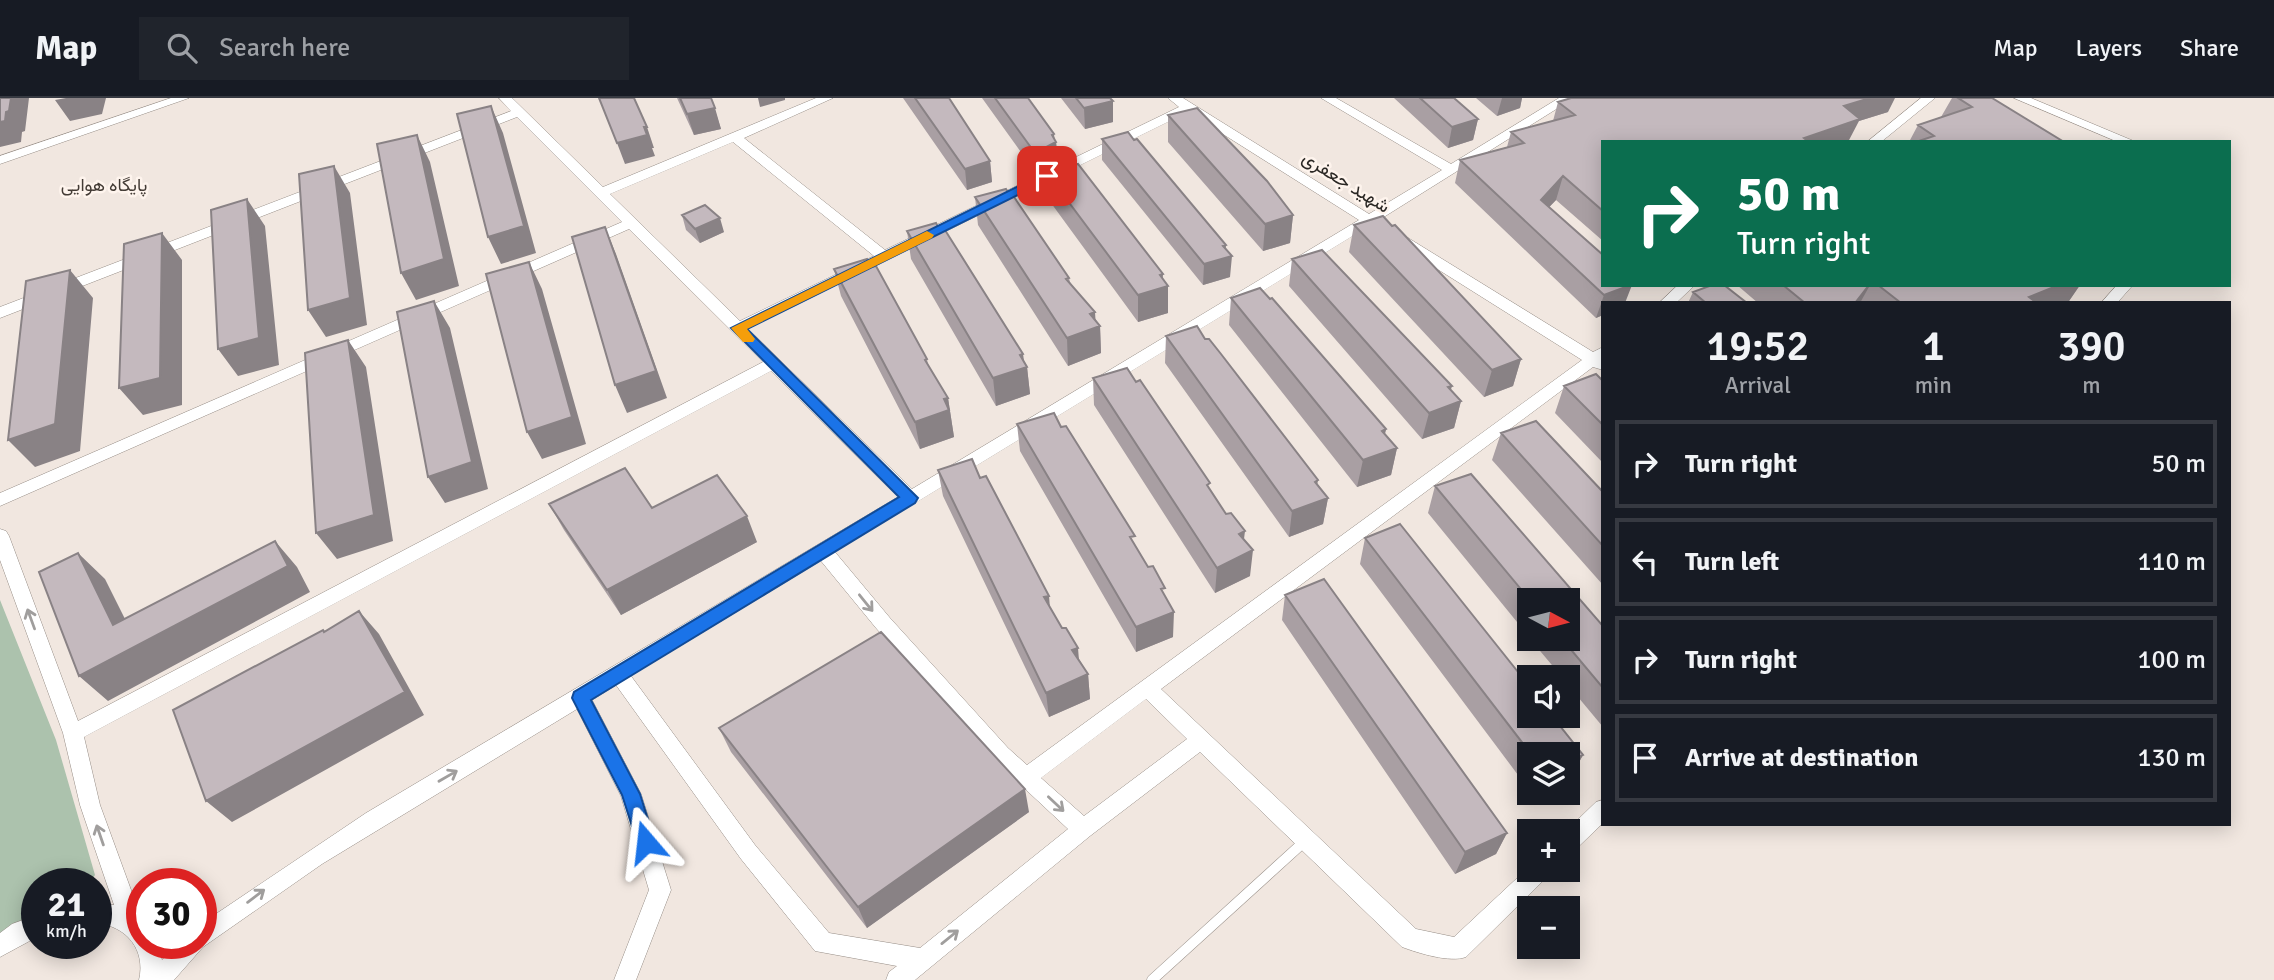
<!DOCTYPE html>
<html lang="en">
<head>
<meta charset="utf-8">
<style>
	:root { --surface:#171b24; --page:#20242c; --text:#f1f3f6; --muted:#9ea1a6; --line:#363941 }
	body { margin:0; font-family:Signika,Vazirmatn,sans-serif; background:var(--page); color:var(--text); height:100vh; display:flex; flex-direction:column; font-size:26px; white-space:nowrap }
	* { box-sizing:border-box; margin:0 }
	p { font-size:23px; color:var(--muted) }
	.icon { flex:none; width:38px; height:38px; fill:none; stroke:currentColor; stroke-width:2; stroke-linecap:round; stroke-linejoin:round }
	.map { position:relative; flex:1; overflow:hidden }
	.drawer { position:absolute; left:1601px; top:203px; width:630px; height:525px; display:flex; flex-direction:column; background:var(--surface); border-radius:0px; box-shadow:0 4px 18px #0003 }
	.drawer>* { flex:none }
	.guide { position:absolute; left:1601px; top:42px; width:630px; height:147px; border-radius:0px; box-shadow:0 4px 18px #0003; background:#0b6e4f; color:#fff; overflow:hidden }
	.needle { width:46px; rotate:97deg }
	.buttons { position:absolute; left:1517px; top:490px; display:grid; gap:14px }
	.buttons a { display:grid; place-items:center; width:63px; height:63px; border-radius:0px; background:var(--surface); box-shadow:0 4px 18px #0003; font-size:35px }
	.speed { position:absolute; left:21px; top:770px; display:flex; gap:14px; font-size:35px; font-weight:700; text-align:center }
	.speed>* { display:grid; place-content:center; width:91px; height:91px; border-radius:50%; background:var(--surface); box-shadow:0 4px 18px #0003; line-height:1 }
	.speed small { font-size:18px; font-weight:400 }
	.speed .limit { border:10px solid #d22; background:#fff; color:#111 }
	.pin { position:absolute; display:grid; place-items:center; width:60px; height:60px; color:#fff; margin:-30px; border-radius:14px; box-shadow:0 4px 10px #0006 }
	.me { position:absolute; width:77px; margin:-38px; rotate:343deg; stroke-linejoin:round; filter:drop-shadow(0 0 5px #0008) }
	.turn { display:flex; align-items:center; gap:24px; height:147px; padding:0 21px; font-size:32px }
	.turn .icon { width:91px; height:91px; stroke-width:2.5 }
	.turn b { display:block; font-size:49px; line-height:60px }
	.eta { display:flex; justify-content:space-evenly; align-items:center; height:119px; text-align:center }
	.eta b { font-size:42px; font-weight:600; line-height:49px }
	ul { padding:0; list-style:none }
	li { display:flex; align-items:center; gap:21px; height:88px; margin:0 14px 10px; padding:0 7px; border:4px solid var(--line); border-radius:0px }
	li div { flex:1 }
	li b { display:block; font-size:26px }
	li em { font-style:normal }
	header { display:flex; align-items:center; gap:42px; box-sizing:border-box; height:98px; padding:0 35px; background:var(--surface); border-bottom:2px solid var(--line) }
	header strong { font-size:33px }
	nav { display:flex; gap:38px; margin-inline-start:auto; font-size:24px }
	.search { width:490px; height:63px; background:var(--page); display:flex; align-items:center; gap:18px; box-sizing:border-box; padding:0 24px; border-radius:0px; color:var(--muted); font-size:26px }
	.map>svg:first-child { display:block }
</style>
</head>
<body>
<header>
<strong>Map</strong>
<div class="search"><svg class="icon" aria-label="search" viewBox="0 0 24 24"><circle cx="10" cy="10" r="6"/><path d="M15 15l6 6"/></svg>Search here</div>
<nav><a>Map</a><a>Layers</a><a>Share</a></nav>
</header>
<div class="map">
<svg width="2274" height="882" viewBox="0 0 2274 882">
	<rect width="100%" height="100%" fill="#f1e7e0"/>
	<path fill="#acc2ad" d="M0,502l56,140 39,135 -6,9h-52v33l-37,22z"/>
	<g fill="none" stroke-linecap="round" stroke-linejoin="round">
		<g stroke="#968d86" stroke-width="11">
			<path id="lane" d="M1152,882l153,-139"/>
		</g>
		<g stroke="#968d86" stroke-width="1">
			<path id="street" d="M171,0h18l-189,66v-8z
				M499,0h13l91,89 213,-89h17l-89,40 141,112 294,-143 -11,-9h15l186,116 73,-44 -121,-72h15l115,66 108,-66h15l-195,122 214,132 10,-5v23l-10,-3 -432,322 255,240 38,8 76,-71v4h20l-3,7 -81,80c-16,6 -48,-4 -64,-10l-202,-195 -110,84 -175,144h-29l3,-8 8,-6 -82,-15 -74,-92 -125,-174 -24,15 49,94 30,96 -35,90h-22l35,-90 -28,-94 -44,-87 -255,155 -119,83 -29,33h-35c7,-30 -12,-54 -43,-57v-20l18,2 -34,-100 -17,-72 -63,-173v-31l6,2 3,5 69,185 685,-359 -134,-133 -629,277v-13l622,-271 -105,-105 -517,201v-11l511,-196zM1188,14l171,108 -447,269 -164,-160zM733,44l141,114 -134,65 -130,-127zM1369,128l213,134 -555,405 -19,-17 -118,-130 -55,-66zM771,273l127,126 -532,316 -165,111v19h-23l-16,17 -5,-17h-15v-23l-42,-115 -16,-68zM821,463l55,67 118,132 74,69 -148,119 -91,-15 -74,-88 -124,-169zM1146,601l41,40 -103,77 -43,-38z
				M1921,0h14l-54,44h-14z
				M2014,0h17l105,44h-18z
				M1678,187h17l-19,18h-17z
				M2117,187h16l-16,18h-16z
				M1603,702v23l-28,27 -7,3v-22h-2l30,-29z
				M37,817v22l-37,20v-24l12,-9z"/>
		</g>
		<use href="#lane" stroke="#fff" stroke-width="10"/>
		<use href="#street" fill="#fff" fill-rule="evenodd"/>
	</g>
	<path fill="#a99fa3" d="M677,0h34l10,31 -27,6z
		M903,0h46l41,63 2,21 -25,8z
		M982,0h46l28,44 1,10 17,13 89,114 5,34 -30,9 -95,-130 -2,-21 -5,2z
		M1061,0h49l3,3v21l-28,7z
		M1394,0h60l24,21 -5,21 -25,8z
		M1476,0h46l-2,10 -23,8z
		M1952,0h40l72,44h-155l9,-17 23,-8z
		M1558,4l330,10 -29,9 -256,21v99l-47,-41 -7,7 54,78h29l-29,18v12l-7,3 -141,-135 5,-23 47,-13 4,-15 42,-11z
		M1168,17l125,100 -3,28 -27,8 -95,-109z
		M1102,41l128,138 -27,8 -101,-125z
		M975,99h36l58,81 1,4 30,44 1,27 -33,13 -90,-141z
		M682,117l42,17 -24,11 -14,-13z
		M1354,127l167,134 -8,27 -29,11 -135,-145z
		M907,133h33l83,123 1,7 3,6 3,27 -34,12 -85,-147z
		M1292,161l158,131 11,11 -7,27 -32,11 -133,-153z
		M871,169l56,92 1,6 20,33 6,39 -34,12 -79,-153 -7,-27z
		M1737,187h343l-11,16 -5,2h-306z
		M1693,194l54,11h-59z
		M1231,200l155,131 -1,5 12,14 -6,27 -34,12 -128,-162z
		M1166,238l39,3 123,159 -5,26 -34,13 -124,-174z
		M1093,280l117,112 34,50 6,36 -35,17 -121,-188z
		M1603,283v82l-48,-50 9,-27z
		M1017,326l44,3 74,118 30,51 8,41 -37,15 -116,-201z
		M1501,335l102,59v93l-111,-125z
		M938,372l42,8 70,129 29,52 9,15 2,25 -41,18 -106,-221z
		M1435,388l168,140v101l-35,-42v-8h-6l-32,-38h38l-38,-39v38l-102,-125z
		M549,406l103,4 105,34 -136,73 -57,-85z
		M1400,426l130,163v29h22l31,39 -13,23 -2,1v-25h-38v37l-170,-227 5,-26z
		M1285,497l222,238 -11,21 -41,20 -173,-254z
		M719,630l310,84 -162,116 -136,-176z"/>
	<path fill="#898285" d="M11,0h18l-4,33 -3,1 -1,10 -21,5v-25l6,-10z
		M66,0h40l-4,16 -32,7 -15,-21z
		M758,0h27v2l-25,7z
		M1502,0h20l-2,10 -23,8z
		M1870,0h25l-7,14 -29,9 -11,21h-46l2,-4 40,-32z
		M1113,3v21l-28,7 -1,-21z
		M491,8l12,27 33,120 -35,11 -13,-27z
		M715,10l6,21 -27,6 -7,-21z
		M1478,21l-5,21 -25,8 4,-21z
		M644,29h3l7,21h-2l3,8 -30,8 -8,-21z
		M1054,36l1,9 1,-1 2,21h-11l-4,-5 1,11 -3,-4v6l-5,2 -1,-20 17,-18z
		M417,37l13,27 29,124 -43,14 -15,-27z
		M990,63l2,21 -25,8 -2,-21z
		M334,68l16,27 17,132 -41,12 -18,-27z
		M1563,78l-7,24 -22,23 7,-23z
		M247,101l18,27 14,139 -41,11 -20,-27z
		M1293,117l-3,28 -27,8 2,-27z
		M720,120l4,14 -24,11 -5,-14z
		M605,129l11,27 51,144 -40,15 -12,-28z
		M162,135l20,27v145l-39,10 -24,-27z
		M1226,147l-1,13 7,-2 -2,21 -27,8 1,-21 19,-18z
		M529,164l13,27 44,155 -44,15 -15,-27z
		M70,172l23,28 -13,153 -45,16 -27,-27z
		M1163,176l-1,14 6,-2v27l-30,9v-27l22,-20z
		M1632,187l-7,18h-22v12l-7,3 8,-23z
		M1869,187h1l-10,18h-5z
		M2059,187h21l-11,16 -5,2h-39l4,-6z
		M434,203l16,27 38,161 -43,14 -17,-26z
		M1095,214l1,16 4,-2 1,27 -33,13 -1,-28 23,-24z
		M348,242l18,27 27,174 -56,18 -21,-26z
		M1023,256l1,14 3,-1 3,27 -34,12 -3,-28 27,-23z
		M1521,261l-8,27 -29,11 8,-27z
		M1452,288l-6,20 15,-5 -7,27 -32,11 7,-26 19,-26z
		M948,300l6,39 -34,12 -5,-27 29,-23z
		M1386,331l-6,25 17,-6 -6,27 -34,12 6,-27 19,-29z
		M1318,382l-4,23 14,-5 -5,26 -34,13 3,-26 23,-29z
		M747,418l10,26 -136,73 -14,-25z
		M1245,433l-3,24 11,-5 -3,26 -35,17 2,-25 22,-34z
		M275,443l22,26 13,25 -202,109 -29,-25 34,-51 -35,-72 27,26 33,66z
		M1049,498l2,25 -7,-24z
		M359,513l20,23 45,81 -192,107 -26,-21z
		M1174,514l-1,25 -37,15v-25z
		M1078,550l2,25 -8,-23z
		M1088,576l2,25 -41,18 -3,-24z
		M1583,657l-13,23 -2,1v-17z
		M1025,691l4,23 -162,116 -9,-21z
		M1507,735l-11,21 -41,20 10,-22z"/>
	<path fill="#c4b9be" stroke="#898285" stroke-width="2" d="M0,0h11l-2,13 -3,1 -1,9 -5,1z
		M599,0h35l13,29h-3l3,8 -30,8z
		M680,0h31l4,10 -28,6z
		M915,0h34l41,63 -25,8z
		M995,0h33l26,36 -2,1 4,7 -21,11z
		M1076,0h34l3,3 -29,7z
		M1420,0h34l24,21 -26,8z
		M1571,0h299l-26,8 16,13 -56,19 5,4h-206v69l-40,-35 -22,24 62,55v30h28l-27,10 -144,-135 64,-17 -13,-11 64,-17 -17,-13z
		M1958,0h34l72,44h-148l18,-6 -16,-11 54,-18z
		M491,8l33,120 -36,11 -31,-123z
		M1197,10l70,73 26,34 -28,9 -97,-109z
		M1128,34l6,8 3,-1 89,106 -3,1 9,10 -28,8 -102,-125z
		M417,37l27,124 -43,14 -24,-129z
		M1064,50l10,17 4,-1 85,110 -3,1 8,11 -30,9 -97,-130 6,-2 -4,-5z
		M334,68l16,132 -42,12 -9,-136z
		M1006,91l5,8h3l55,81 -3,1 29,33 -5,2 10,12 -33,12 -92,-141z
		M247,101l12,139 -41,11 -7,-139z
		M705,107l15,13 -25,11 -13,-14z
		M1383,118l9,10 3,-1 126,134 -29,11 -138,-145z
		M936,125l4,8 5,-1 78,124 -3,1 7,12 -34,11 -86,-147z
		M605,129l51,144 -41,14 -43,-148z
		M162,135l-2,145 -41,10 5,-144z
		M1322,152l130,136 -4,1 13,14 -32,12 -137,-154z
		M867,161l4,8 5,-1 51,93 -2,1 23,38 -4,1 5,11 -34,12 -81,-153z
		M529,164l43,155 -45,15 -41,-158z
		M70,172l-15,154 -47,16 18,-159z
		M1712,187h12l23,18h-41l-13,-11z
		M1783,187h86l-14,18h-50z
		M1878,187h181l-30,12 8,6h-136z
		M1260,190l10,11 2,-1 114,131 -4,2 15,17 -34,12 -132,-162z
		M434,203l38,161 -44,15 -31,-165z
		M1197,228l8,13h4l12,15 97,126 -3,2 13,16 -36,13 -126,-175z
		M348,242l26,175 -58,18 -11,-180z
		M1127,270l9,14 4,-2 70,103 -3,2 19,29 5,-1 14,18 -6,3 14,16 -36,18 -124,-190z
		M1596,276l7,7v44l-39,-39z
		M1054,315l7,14 5,-1 69,110 -5,1 18,30 5,-1 12,22 -4,1 13,23 -38,15 -119,-203z
		M1536,323l67,71v54l-102,-113z
		M972,361l8,19 6,-2 63,120 -5,1 18,31h4l12,20 -6,2 16,24 -42,19 -108,-223z
		M625,370l27,40 65,-33 30,41 -140,74 -58,-86z
		M1471,376l132,152v62l-41,-49h6v-39h-38l-95,-114z
		M1400,426l130,163v29h22l31,39 -15,7v-8h-37l-166,-216z
		M275,443l13,25 -209,110 -40,-104 39,-19 35,72z
		M1324,481l183,254 -42,19 -180,-257z
		M359,513l46,81 -199,109 -33,-91 150,-80 1,2z
		M881,534l144,157 -167,118 -139,-179z"/>
	<defs><path id="oneway-shaft" d="M-6 0H5M1.5-3L5.5 0L1.5 3" fill="none" stroke-width="1.6" stroke-linecap="round" stroke-linejoin="round" transform="scale(1.75)"/></defs>
	<g stroke="#a09e9d">
		<use href="#oneway-shaft" transform="translate(866 505) rotate(51)"/>
		<use href="#oneway-shaft" transform="translate(31 521) rotate(-110)"/>
		<use href="#oneway-shaft" transform="translate(448 678) rotate(-30)"/>
		<use href="#oneway-shaft" transform="translate(1056 706) rotate(43)"/>
		<use href="#oneway-shaft" transform="translate(100 737) rotate(-109)"/>
		<use href="#oneway-shaft" transform="translate(256 798) rotate(-37)"/>
		<use href="#oneway-shaft" transform="translate(950 839) rotate(-39)"/>
	</g>
	<path fill="#1a73e8" stroke="#114b97" stroke-width="2" d="M1047,74l6,4 -1,2 -305,151 171,169 -3,5 -324,197 49,94 15,48 -3,6 -6,3 -7,-3 -17,-53 -50,-97 2,-6 325,-195 -168,-169z"/>
	<path fill="#f59e0b" d="M927,133l7,4 -2,3 -185,91 8,10 -2,3h-10l-12,-14z"/>
	<g text-anchor="middle" dominant-baseline="central" stroke-width="5" stroke-linejoin="round" paint-order="stroke">
		<g font-size="18" fill="#433b35" stroke="#fef4ed">
			<text x="104" y="87">پایگاه هوایی</text>
		</g>
		<g font-size="19" fill="#2b2825" stroke="#fef4ed">
			<text transform="translate(1346 84) rotate(32)">شهید جعفری</text>
		</g>
	</g>
</svg>
<div class="buttons">
<a><svg class="needle" viewBox="-14 -14 28 28"><path d="M0-13l5 13h-10z" fill="#e53935"/><path d="M0 13l5-13h-10z" fill="#9ea1a6"/></svg></a>
<a><svg class="icon" aria-label="sound" viewBox="0 0 24 24"><path d="M4 9h4l5-4v14l-5-4H4zM17 9q2 3 0 6"/></svg></a>
<a><svg class="icon" aria-label="layers" viewBox="0 0 24 24"><path d="M12 4l9 5-9 5-9-5zM3 14l9 5 9-5"/></svg></a>
<a>+</a>
<a>−</a>
</div>
<div class="speed"><div>21<small>km/h</small></div><div class="limit">30</div></div>
<div class="pin" style="left:1047px;top:78px;background:#d93025"><svg class="icon" aria-label="arrive" viewBox="0 0 24 24"><path d="M6 21V4h12l-3 4 3 4H6"/></svg></div>
<svg class="me" style="left:646px;top:744px" viewBox="-20 -20 40 40"><path d="M0-17L14 15 0 8-14 15z" fill="#1a73e8" stroke="#fff" stroke-width="4"/></svg>
<div class="guide">
<div class="turn"><svg class="icon" aria-label="right" viewBox="0 0 24 24"><path d="M7 20v-9h11M14 6l5 5-5 5"/></svg><div><b>50 m</b>Turn right</div></div>
</div>
<section class="drawer">
<div class="eta">
<div><b>19:52</b><p>Arrival</p></div>
<div><b>1</b><p>min</p></div>
<div><b>390</b><p>m</p></div>
</div>
<ul>
<li><svg class="icon" aria-label="right" viewBox="0 0 24 24"><path d="M7 20v-9h11M14 6l5 5-5 5"/></svg><div><b>Turn right</b></div><em>50 m</em></li>
<li><svg class="icon" aria-label="left" viewBox="0 0 24 24"><path d="M17 20v-9H6M10 6l-5 5 5 5"/></svg><div><b>Turn left</b></div><em>110 m</em></li>
<li><svg class="icon" aria-label="right" viewBox="0 0 24 24"><path d="M7 20v-9h11M14 6l5 5-5 5"/></svg><div><b>Turn right</b></div><em>100 m</em></li>
<li><svg class="icon" aria-label="arrive" viewBox="0 0 24 24"><path d="M6 21V4h12l-3 4 3 4H6"/></svg><div><b>Arrive at destination</b></div><em>130 m</em></li>
</ul>
</section>
</div>
</body>
</html>
